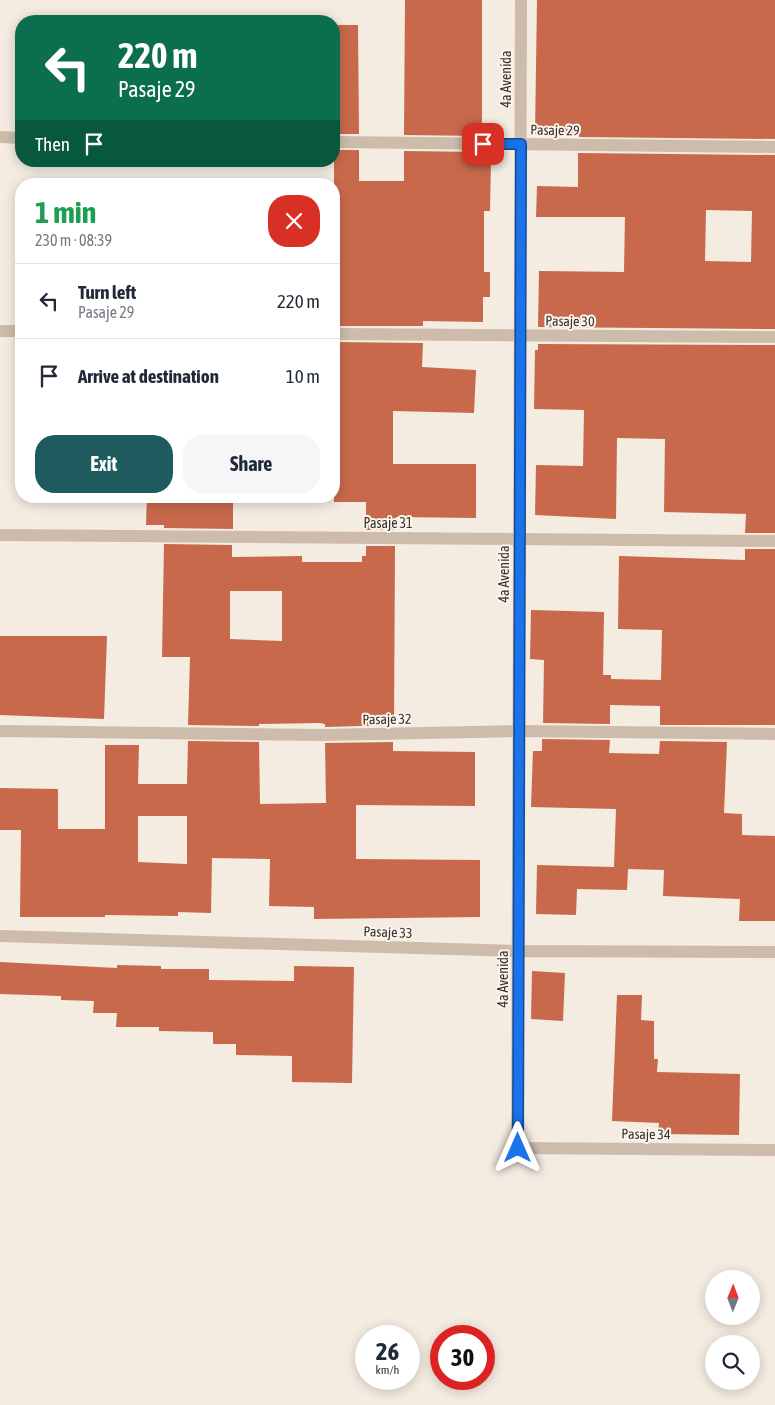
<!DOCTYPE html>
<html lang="en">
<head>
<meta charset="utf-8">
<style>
	:root { --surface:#fff; --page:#f6f6f7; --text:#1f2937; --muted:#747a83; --line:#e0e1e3; --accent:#1f5a5e }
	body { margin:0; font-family:"Asap Condensed",sans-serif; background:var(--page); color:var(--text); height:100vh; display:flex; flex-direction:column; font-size:19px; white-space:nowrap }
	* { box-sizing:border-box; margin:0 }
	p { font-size:16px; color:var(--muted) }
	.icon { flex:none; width:28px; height:28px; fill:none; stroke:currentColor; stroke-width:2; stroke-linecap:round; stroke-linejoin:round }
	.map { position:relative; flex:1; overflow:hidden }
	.panel { position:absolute; left:15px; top:178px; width:325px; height:325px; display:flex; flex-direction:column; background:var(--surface); border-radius:20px; box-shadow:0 2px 12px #0003 }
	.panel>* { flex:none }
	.guide { position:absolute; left:15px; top:15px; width:325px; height:152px; border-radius:20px; box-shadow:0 2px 12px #0003; background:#0b6e4f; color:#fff; overflow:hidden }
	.needle { width:32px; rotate:1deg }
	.buttons { position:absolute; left:705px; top:1270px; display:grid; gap:10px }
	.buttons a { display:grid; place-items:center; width:55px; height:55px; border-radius:50%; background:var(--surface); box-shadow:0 2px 12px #0003; font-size:25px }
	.speed { position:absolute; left:355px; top:1325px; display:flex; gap:10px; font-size:25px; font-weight:700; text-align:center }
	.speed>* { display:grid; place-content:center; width:65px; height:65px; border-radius:50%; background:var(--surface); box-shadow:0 2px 12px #0003; line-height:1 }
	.speed small { font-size:12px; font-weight:400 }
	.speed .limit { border:8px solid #d22; background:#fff; color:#111 }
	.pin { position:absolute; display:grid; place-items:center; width:42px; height:42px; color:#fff; margin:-21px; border-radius:10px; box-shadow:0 2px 8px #0006 }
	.me { position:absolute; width:55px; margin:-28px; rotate:0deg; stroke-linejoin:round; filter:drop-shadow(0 0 4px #0008) }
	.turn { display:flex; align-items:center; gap:18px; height:105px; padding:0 20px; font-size:22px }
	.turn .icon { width:65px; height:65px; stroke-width:2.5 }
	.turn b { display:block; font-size:35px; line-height:42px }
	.then { display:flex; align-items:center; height:48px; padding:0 20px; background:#0003; gap:10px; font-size:19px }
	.round { display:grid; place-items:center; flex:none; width:52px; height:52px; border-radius:20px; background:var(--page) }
	.overview { display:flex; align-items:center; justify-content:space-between; height:85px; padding:0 20px }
	h1 { font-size:30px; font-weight:700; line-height:38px; color:#1e9e55 }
	.primary-button { display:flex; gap:10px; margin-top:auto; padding:10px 20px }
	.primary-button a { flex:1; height:58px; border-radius:20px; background:var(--accent); color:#fff; font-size:20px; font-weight:700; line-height:58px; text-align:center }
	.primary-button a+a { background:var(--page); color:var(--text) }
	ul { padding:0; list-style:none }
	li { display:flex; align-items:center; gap:15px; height:75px; padding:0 20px; border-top:1px solid var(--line) }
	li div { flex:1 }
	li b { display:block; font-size:19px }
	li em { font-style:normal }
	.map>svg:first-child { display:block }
</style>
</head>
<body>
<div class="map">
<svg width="775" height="1405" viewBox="0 0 775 1405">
	<rect width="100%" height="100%" fill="#f4ebe1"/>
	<path fill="#c8694b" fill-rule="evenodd" d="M405,0h77v136l-78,-1z
		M537,0h238v139l-196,-2v-2l-44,-1z
		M334,25h24l1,109h-25z
		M334,150h25v31h45v-30l78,1v7h9l-1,52h-6v61h6v25h-7v25l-60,-1v5h-89z
		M578,153l197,2v174l-237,-2 1,-56 85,1 1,-55h-89l1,-31 41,1zM706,210l46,1 -1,51 -46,-1z
		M334,342l89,1 -1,24 54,3 -2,43 -81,-2v53h83v54l-80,-1v13h-30v-28h-32z
		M538,344l237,1v188h-30l1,-19 -82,-2 1,-73 -48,-1 -1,81 -81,-4 1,-50 47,1 1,-56 -50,-1 1,-59h3z
		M147,496h86v33l-69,-1v-3h-18z
		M164,544l68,1v12l70,-1v6h60v-6h4v-10h29l-1,179 -69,2v-3l-5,-1 -61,1v2l-71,-1 2,-68h-28zM230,591h52v50l-52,-2z
		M745,549h30v176h-115v-19l-50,-1v19l-67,-1 1,-63 -14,-1 1,-49 73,2 -1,63h8v4l50,1 1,-50 -44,-1 1,-73 126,4z
		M0,636h107l-3,83 -104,-4z
		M542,739l68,1 -1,13 50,1 1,-13 67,1 -3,71 18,1v21l33,1v85h-36l1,-22 -77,-3 1,-26 -36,-1 -1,21 -50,-1 -1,26 -40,-1 1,-49 77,2 2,-58 -85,-2 2,-56h9z
		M188,741l71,1 1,62 66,-1 -1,-60 68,-1v9l82,1v54l-119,-1v54l124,1v57l-166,2v-12l-45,-1 1,-47 -58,-1 -1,55 -33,-1v4l-73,-1v2h-85l1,-87h-21v-42l58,1v40h47v-84h34l-1,39h49zM138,816h49v48l-49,-2z
		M0,962l117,6v-3l44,1v3h48v11l85,1v-15l60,1 -2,116 -60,-1v-26l-56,-1v-11h-23v-12l-54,-1v-4h-43l1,-14h-24l1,-12 -33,-1v-4l-61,-2z
		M532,971l33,2 -2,48 -32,-2z
		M617,995h25l-1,25 13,1v38h4l-1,13 83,2 -1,61 -81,-1 1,-11 -47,-2z"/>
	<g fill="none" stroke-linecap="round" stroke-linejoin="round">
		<path stroke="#cdbbac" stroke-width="12" d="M0,137l21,1
			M334,142l441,5
			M0,331h21
			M334,334l441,3
			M0,535l775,6
			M0,731l323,4 196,-4 256,3
			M517,1148l258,2"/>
		<path stroke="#cdbbac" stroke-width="12" d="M0,936l518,15 257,1
			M517,1148l4,-1148"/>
	</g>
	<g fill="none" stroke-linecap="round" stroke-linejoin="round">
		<g stroke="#114b97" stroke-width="12">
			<path id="route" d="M483,144h38l-3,1004"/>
		</g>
		<use href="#route" stroke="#1a73e8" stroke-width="9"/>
	</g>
	<g text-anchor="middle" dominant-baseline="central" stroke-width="4" stroke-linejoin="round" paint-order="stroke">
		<g font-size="14" fill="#3b302b" stroke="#fbf5ee">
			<text transform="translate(506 79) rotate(-90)">4a Avenida</text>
			<text transform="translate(555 130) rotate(1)">Pasaje 29</text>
			<text transform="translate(570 321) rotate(1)">Pasaje 30</text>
			<text x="388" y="523">Pasaje 31</text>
			<text transform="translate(504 574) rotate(-90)">4a Avenida</text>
			<text transform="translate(387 719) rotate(-1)">Pasaje 32</text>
			<text transform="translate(388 932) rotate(2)">Pasaje 33</text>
			<text transform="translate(503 979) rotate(-90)">4a Avenida</text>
			<text transform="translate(646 1134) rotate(1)">Pasaje 34</text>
		</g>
	</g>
</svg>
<div class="buttons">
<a><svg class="needle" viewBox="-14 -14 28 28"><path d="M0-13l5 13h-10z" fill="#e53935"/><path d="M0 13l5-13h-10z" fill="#747a83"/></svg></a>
<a><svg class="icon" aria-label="search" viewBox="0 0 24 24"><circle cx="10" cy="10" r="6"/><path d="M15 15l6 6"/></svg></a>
</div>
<div class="speed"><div>26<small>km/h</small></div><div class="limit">30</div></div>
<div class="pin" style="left:483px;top:144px;background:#d93025"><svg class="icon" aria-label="arrive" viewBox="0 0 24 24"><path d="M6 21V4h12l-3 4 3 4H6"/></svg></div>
<svg class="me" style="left:518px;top:1148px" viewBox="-20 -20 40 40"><path d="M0-17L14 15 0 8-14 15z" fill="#1a73e8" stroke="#fff" stroke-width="4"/></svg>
<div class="guide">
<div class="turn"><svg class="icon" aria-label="left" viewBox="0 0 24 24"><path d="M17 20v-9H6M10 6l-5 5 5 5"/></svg><div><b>220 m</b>Pasaje 29</div></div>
<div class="then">Then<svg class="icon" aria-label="arrive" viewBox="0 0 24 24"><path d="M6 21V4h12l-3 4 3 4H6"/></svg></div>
</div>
<section class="panel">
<div class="overview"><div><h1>1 min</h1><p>230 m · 08:39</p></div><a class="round" style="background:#d93025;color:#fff"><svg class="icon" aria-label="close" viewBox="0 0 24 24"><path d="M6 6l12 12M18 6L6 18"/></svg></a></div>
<ul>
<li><svg class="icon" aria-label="left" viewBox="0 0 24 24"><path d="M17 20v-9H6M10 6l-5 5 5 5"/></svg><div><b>Turn left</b><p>Pasaje 29</p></div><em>220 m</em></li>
<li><svg class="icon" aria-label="arrive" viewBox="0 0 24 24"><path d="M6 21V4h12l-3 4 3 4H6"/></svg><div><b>Arrive at destination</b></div><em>10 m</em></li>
</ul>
<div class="primary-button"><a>Exit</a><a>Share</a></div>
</section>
</div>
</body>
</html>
